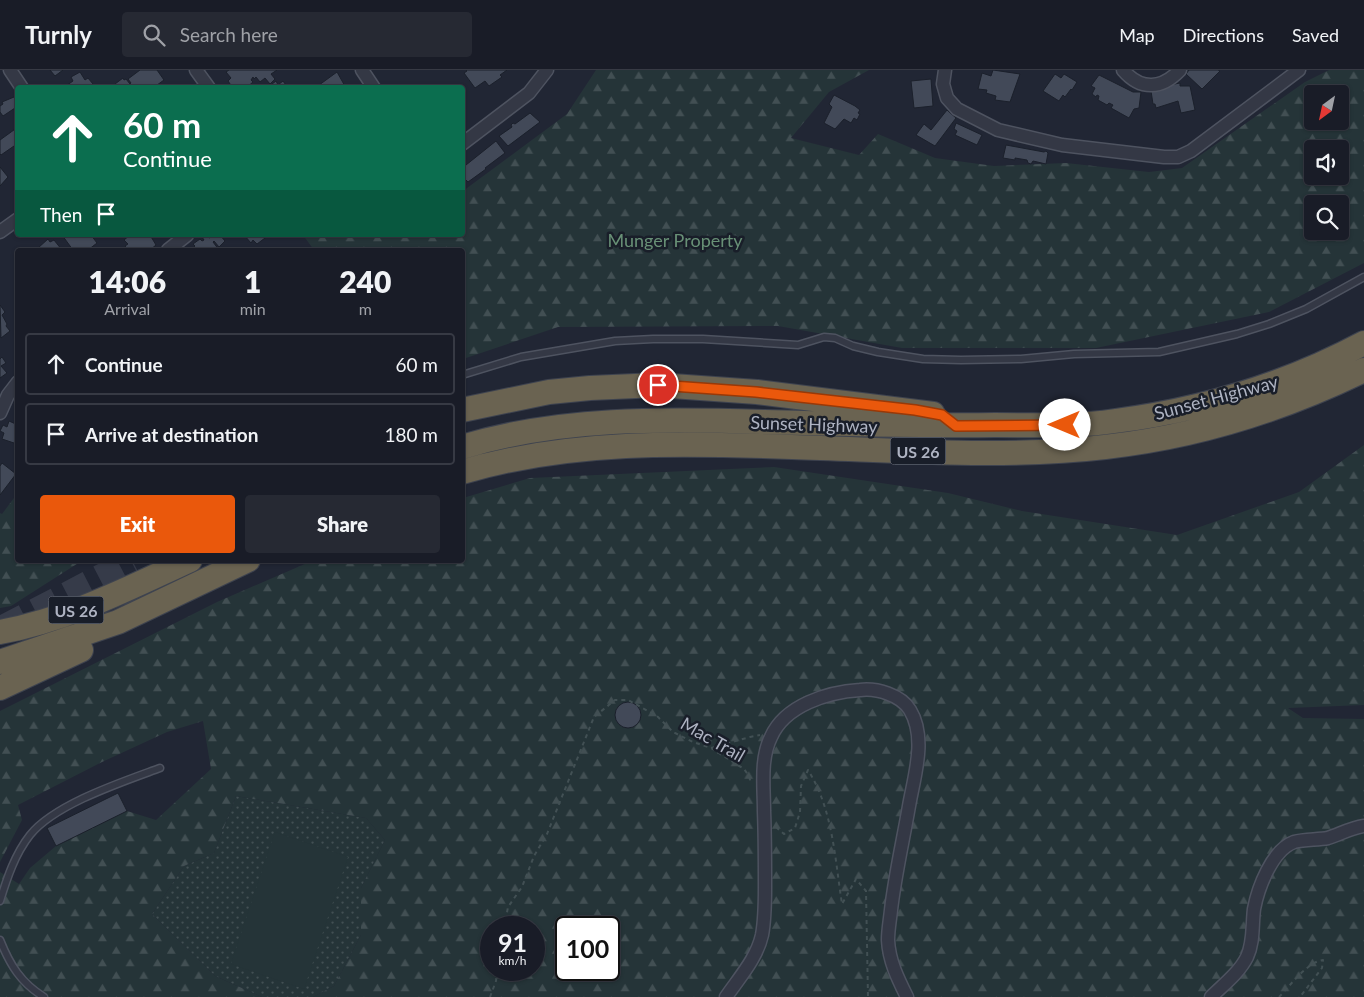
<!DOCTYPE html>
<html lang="en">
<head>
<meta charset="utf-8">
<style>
	:root { --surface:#191c27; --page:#262933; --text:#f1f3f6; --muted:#9fa1a7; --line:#373a44; --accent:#ea580c }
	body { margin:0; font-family:Lato,sans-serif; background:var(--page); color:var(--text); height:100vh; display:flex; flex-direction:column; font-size:19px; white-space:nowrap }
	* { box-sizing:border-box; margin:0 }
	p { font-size:16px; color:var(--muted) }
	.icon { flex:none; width:28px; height:28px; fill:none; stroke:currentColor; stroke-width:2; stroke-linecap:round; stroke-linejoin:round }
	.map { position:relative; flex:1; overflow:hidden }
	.details { position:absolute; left:15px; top:178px; width:450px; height:315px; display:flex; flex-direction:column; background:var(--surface); border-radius:5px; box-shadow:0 1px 4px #0004,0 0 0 1px var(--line) }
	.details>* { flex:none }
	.banner { position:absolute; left:15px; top:15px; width:450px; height:152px; border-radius:5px; box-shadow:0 1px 4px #0004,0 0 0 1px var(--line); background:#0b6e4f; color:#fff; overflow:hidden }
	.needle { width:32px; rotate:213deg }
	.buttons { position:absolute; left:1304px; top:15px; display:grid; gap:10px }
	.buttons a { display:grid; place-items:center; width:45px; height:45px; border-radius:5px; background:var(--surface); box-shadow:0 1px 4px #0004,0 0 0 1px var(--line); font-size:25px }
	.speed { position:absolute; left:480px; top:846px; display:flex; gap:10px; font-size:25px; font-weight:700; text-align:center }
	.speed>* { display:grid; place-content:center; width:65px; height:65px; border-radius:50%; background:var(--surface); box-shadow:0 1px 4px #0004,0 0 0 1px var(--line); line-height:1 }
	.speed small { font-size:12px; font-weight:400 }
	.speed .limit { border:2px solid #111; border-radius:8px; background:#fff; color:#111 }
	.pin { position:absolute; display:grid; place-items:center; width:42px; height:42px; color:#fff; margin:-21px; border:2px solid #fff; border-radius:50%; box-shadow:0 1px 5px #0007 }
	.me { position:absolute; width:55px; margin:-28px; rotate:270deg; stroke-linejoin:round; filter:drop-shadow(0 0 4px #0008) }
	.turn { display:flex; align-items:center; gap:18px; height:105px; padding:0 25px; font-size:22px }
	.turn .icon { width:65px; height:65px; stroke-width:2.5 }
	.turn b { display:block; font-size:35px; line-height:42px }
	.then { display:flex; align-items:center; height:48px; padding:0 25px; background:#0003; gap:10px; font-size:19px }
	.eta { display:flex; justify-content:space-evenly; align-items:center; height:85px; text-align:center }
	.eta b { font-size:30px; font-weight:800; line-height:35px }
	.button { display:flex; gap:10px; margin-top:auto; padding:10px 25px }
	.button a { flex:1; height:58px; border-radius:5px; background:var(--accent); color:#fff; font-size:20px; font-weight:800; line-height:58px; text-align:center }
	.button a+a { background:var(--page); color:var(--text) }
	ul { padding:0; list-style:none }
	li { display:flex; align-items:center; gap:15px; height:62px; margin:0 10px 8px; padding:0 15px; border:2px solid var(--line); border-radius:5px }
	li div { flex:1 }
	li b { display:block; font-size:19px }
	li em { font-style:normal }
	header { display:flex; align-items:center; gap:30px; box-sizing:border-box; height:70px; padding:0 25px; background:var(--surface); border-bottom:1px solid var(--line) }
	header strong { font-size:24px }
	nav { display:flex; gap:28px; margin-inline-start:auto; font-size:18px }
	.search { width:350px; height:45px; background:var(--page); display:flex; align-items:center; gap:12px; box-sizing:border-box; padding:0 18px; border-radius:5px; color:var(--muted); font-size:19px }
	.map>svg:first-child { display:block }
</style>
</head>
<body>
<header>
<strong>Turnly</strong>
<div class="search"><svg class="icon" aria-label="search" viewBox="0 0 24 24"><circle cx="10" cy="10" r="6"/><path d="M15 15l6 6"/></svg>Search here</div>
<nav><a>Map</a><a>Directions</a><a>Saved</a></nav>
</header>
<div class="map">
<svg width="1364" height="927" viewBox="0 0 1364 927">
	<defs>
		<pattern id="grass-dots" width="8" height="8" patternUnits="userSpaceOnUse" patternTransform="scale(1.25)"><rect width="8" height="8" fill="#253438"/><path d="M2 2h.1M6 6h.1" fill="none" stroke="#424f53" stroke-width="1.8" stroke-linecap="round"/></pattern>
		<pattern id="forest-firs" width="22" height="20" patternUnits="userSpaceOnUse" patternTransform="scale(1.25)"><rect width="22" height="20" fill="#253438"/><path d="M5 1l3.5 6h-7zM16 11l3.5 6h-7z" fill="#424f53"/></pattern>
	</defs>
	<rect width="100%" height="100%" fill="#212634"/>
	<path fill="url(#grass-dots)" d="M236,726l130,22 19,22 -24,48v47l-27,51 -21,11h-51l-47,-21 -63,-62 32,-48 30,-13z"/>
	<path fill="url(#forest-firs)" fill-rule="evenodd" d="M596,0h273l-40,22 -38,46 68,17 19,-21 57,24 59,8 72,-3 83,9 33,-4 123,-86 24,-12h35v193l-95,49 -173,36h-194l-124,-22 -220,1 -95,32 -1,-109h-148l-11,-15h159l1,-44 104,-77zM1312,24h28v27h-28zM1312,79h28v27h-28zM1312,134h28v27h-28z
		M1364,375v260l-76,3 15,10 61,1v278h-1051l21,-11 27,-51v-47l24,-48 -19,-22 -130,-22 -22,57 -30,13 -32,48 63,62 47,21h-262v-125l19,12 11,-16 26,-22 -9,-18 71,-35 9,18 29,9 55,-51 -8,-48 -36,11 -65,30 -84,43 4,15 -22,42v-151l217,-109 97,-42h148l1,-62 67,-20 244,-11 174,26 74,18 155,24 122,-43zM491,858h43v42h-43zM566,858h43v42h-43z
		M17,424l1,66h65l-72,46 -11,2v-95l2,1z"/>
	<path fill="#253438" d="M275,762l73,25 -44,132 -73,-25z"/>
	<path fill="#424958" stroke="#1b202b" d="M50,0h13l-8,6z
		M140,0h17l7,10 -11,8h-36l-2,-4 8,-6 1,2 2,-1 4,5 1,-1 -3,-4z
		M229,0h48l-6,4 4,5 -5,5 -5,-6 -5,4 -4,-5 -2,2 -1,-2 -2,3 2,2 -7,6h-13l-5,-7 3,-3 -5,-6z
		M466,0h41l-7,5 2,2 -13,9 -4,-5 -10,7 -11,-15 3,-2z
		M993,0l27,4 -10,28 -15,-2 1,-4 -10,-3 1,-3 -9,-1 4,-16 9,3z
		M1189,0h29l2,1 -18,18 -16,-15z
		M80,2l5,8 3,-2 5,6 -4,4h-26l10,-7 -2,-4z
		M337,2l9,16h-31z
		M1055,4l6,4 3,-4 13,8 -5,8 -1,-1 -6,8 -2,-2 -4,6 -16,-10z
		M1099,5l34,17h8l-2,16 -5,1 -5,9 -18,-10 2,-3 -4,-2 -2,2 -9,-5 1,-4 -2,-1 -1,2 -4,-3 3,-6 -4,-2z
		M931,9l2,27 -19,2 -3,-27z
		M276,11l2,4 5,-4 5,7h-21z
		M1180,13v3h10l5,24 -14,3 -3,-12 -22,7 -1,-4h-2l-2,-13 13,-5z
		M834,25l21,11 5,4 -2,3 2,1 -3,6 -3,-2 -3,5 -7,-4 -9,10 -11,-6 8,-16 -3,-3z
		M14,27l4,4v5l-15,10 -3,-4v-6l3,-2 -1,-2z
		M947,40l9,8 -21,28 -19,-11 8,-11 7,6z
		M530,43l10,9 -32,24 -9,-10 13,-9 -1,-2 2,-2 2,1z
		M956,53l26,12 -5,10 -22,-10 2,-4 -3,-2z
		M18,57v24l-4,-5 -13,9 -1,-1v-14z
		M496,71l9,12 -20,15 1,1 -18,13 -6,-6v-11l3,-1 1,1z
		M1006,75l38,7 2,-1 2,2 -2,11 -13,-3 -2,3 -3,-1 -1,-3 -12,-2v2l-12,-2z
		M0,97l8,10 -8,9z
		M62,165h29l6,8 -9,7h-15z
		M130,165h20l6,10 -6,5h-21l-4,-4 3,-2 -4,-4z
		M204,165l6,3 3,-3h7l5,6 -6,6 -5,-6 -1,1 6,8h-28l4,-4 -2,-2 7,-5 2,2 2,-1 -2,-3z
		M244,165h25l-12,9 -4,-4 -2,3z
		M48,169l2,3 4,-2 8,10h-22l-2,-2z
		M0,235l5,7 -3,3 5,9 -1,2 4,5 -9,7z
		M2,287l4,6 -5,3 6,7 -7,5v-19z
		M9,351l9,4 -1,19 -15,-5 2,-6 -4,-2 3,-6 4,2z
		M2,393l14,11 -16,21v-29z
		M615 645a13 13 0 1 1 26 0a13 13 0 1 1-26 0Z
		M118,723l9,18 -71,35 -9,-18z"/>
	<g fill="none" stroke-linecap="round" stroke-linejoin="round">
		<path stroke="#363b49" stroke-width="24" stroke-dasharray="24 12" stroke-linecap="butt" d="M3,557l129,-67"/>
		<g stroke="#4e5360" stroke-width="9">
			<path id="service" d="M462,305l59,-18 94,-16 38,-2h50l95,6 26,-8 11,1 18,8 25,6 45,7 38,1 60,-1 53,-5 85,-2 78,-18 32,-10 37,-15 58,-32
				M0,831c7,-23 15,-47 30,-66 25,-31 92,-53 130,-67
				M0,870c10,25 21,43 44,57"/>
		</g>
		<g stroke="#4e5360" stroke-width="15">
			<path id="minor" d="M10,0l12,18
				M196,0l13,18
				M362,0l12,18
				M945,0l-2,14 4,14 10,11 41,21 64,15 102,12h14l13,-6 108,-81
				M1123,0c18,21 39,19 57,0
				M462,74l67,-51 18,-23
				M0,162l18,-13
				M168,180l19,-15
				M0,343l8,-18 10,-13
				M726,927c13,-19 31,-39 36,-62 3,-16 3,-32 3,-48 0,-26 0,-51 -1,-76 0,-24 -4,-52 7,-74 14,-32 57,-45 89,-47 17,-2 41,5 50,20 17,28 4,67 -1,96 -6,35 -14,69 -18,104 -1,10 -3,20 -3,30 1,21 10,39 19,57
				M1211,927c12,-12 28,-24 36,-40 7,-15 5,-32 7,-48 4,-21 18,-59 40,-67 11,-3 23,-2 34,-4 12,-4 23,-10 36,-12"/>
		</g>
		<g stroke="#3e434f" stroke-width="26">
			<path id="motorway" d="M462,340l87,-18 41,-4 68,-3 99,7 176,22
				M462,377c98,-30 202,-28 302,-25 77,2 154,4 231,3 40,0 80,2 120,-4 86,-11 172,-37 249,-78
				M462,402c107,-32 220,-29 330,-25 103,3 210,12 313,0 91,-10 177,-37 259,-77
				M0,562c67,-12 129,-44 190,-72
				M0,592l118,-40 130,-62
				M0,618l81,-38"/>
		</g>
		<path stroke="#425054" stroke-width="2" stroke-dasharray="4 4" stroke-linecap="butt" d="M711,678l39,-11 10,-2
			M776,757l8,7 11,-6 5,-16 1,-26 7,-16c25,39 27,90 34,134l14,-25 10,12 2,106
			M504,858l4,-21 14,-20 12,-31 13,-22 47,-117 21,-17h13l29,16 16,16 20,10 18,6 33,21 5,7 2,8
			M490,927l6,-16 1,-11
			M1279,927c11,-11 28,-35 44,-37l-1,8 -22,29"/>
		<use href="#service" stroke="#343845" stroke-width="6"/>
		<use href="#minor" stroke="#343845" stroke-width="12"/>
		<use href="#motorway" stroke="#6a6351" stroke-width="24"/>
	</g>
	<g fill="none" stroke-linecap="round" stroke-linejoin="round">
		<g stroke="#983908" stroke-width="12">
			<path id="route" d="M658,315l98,7 159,18 27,5 14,11 109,-1"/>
		</g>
		<use href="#route" stroke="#ea580c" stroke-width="9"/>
	</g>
	<g text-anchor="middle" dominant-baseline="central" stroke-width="5" stroke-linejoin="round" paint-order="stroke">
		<g fill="#191e29" stroke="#818694" stroke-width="1">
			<rect x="890.5" y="367.5" width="55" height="27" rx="4"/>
			<rect x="48.5" y="526.5" width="55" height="27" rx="4"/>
		</g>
		<g font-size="16" font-weight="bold" fill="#aeb3c2">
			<text x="918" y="381">US 26</text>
			<text x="76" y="540">US 26</text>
		</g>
		<g font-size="18" fill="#689076" stroke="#191e29">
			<text x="675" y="170">Munger Property</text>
		</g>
		<g font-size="18" fill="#aeb3c2" stroke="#191e29">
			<text transform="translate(1216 327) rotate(-15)">Sunset Highway</text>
			<text transform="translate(814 354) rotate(2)">Sunset Highway</text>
			<text transform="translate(713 669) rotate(30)">Mac Trail</text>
		</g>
	</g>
</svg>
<div class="buttons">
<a><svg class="needle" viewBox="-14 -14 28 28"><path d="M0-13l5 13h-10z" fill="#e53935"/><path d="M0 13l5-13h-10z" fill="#9fa1a7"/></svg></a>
<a><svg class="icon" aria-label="sound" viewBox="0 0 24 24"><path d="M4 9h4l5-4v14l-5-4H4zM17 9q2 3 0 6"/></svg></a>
<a><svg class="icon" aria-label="search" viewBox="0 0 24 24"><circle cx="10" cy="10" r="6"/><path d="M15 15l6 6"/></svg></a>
</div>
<div class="speed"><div>91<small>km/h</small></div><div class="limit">100</div></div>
<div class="pin" style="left:658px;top:315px;background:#d93025"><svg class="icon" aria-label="arrive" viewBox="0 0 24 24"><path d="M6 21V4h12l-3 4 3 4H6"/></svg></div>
<svg class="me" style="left:1065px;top:355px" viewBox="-20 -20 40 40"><circle r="19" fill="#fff"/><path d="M0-13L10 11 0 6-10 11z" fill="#ea580c"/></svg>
<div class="banner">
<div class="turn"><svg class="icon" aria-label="ahead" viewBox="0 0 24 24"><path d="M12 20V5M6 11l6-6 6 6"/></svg><div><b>60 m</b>Continue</div></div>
<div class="then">Then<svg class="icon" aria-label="arrive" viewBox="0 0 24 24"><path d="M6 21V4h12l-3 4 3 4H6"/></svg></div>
</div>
<section class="details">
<div class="eta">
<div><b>14:06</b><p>Arrival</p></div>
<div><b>1</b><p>min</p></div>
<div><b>240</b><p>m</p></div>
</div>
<ul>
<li><svg class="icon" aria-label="ahead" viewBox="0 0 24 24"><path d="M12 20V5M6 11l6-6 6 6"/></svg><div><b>Continue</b></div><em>60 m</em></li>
<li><svg class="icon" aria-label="arrive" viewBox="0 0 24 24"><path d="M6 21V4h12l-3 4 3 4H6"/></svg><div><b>Arrive at destination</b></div><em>180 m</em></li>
</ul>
<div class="button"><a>Exit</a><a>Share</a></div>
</section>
</div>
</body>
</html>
